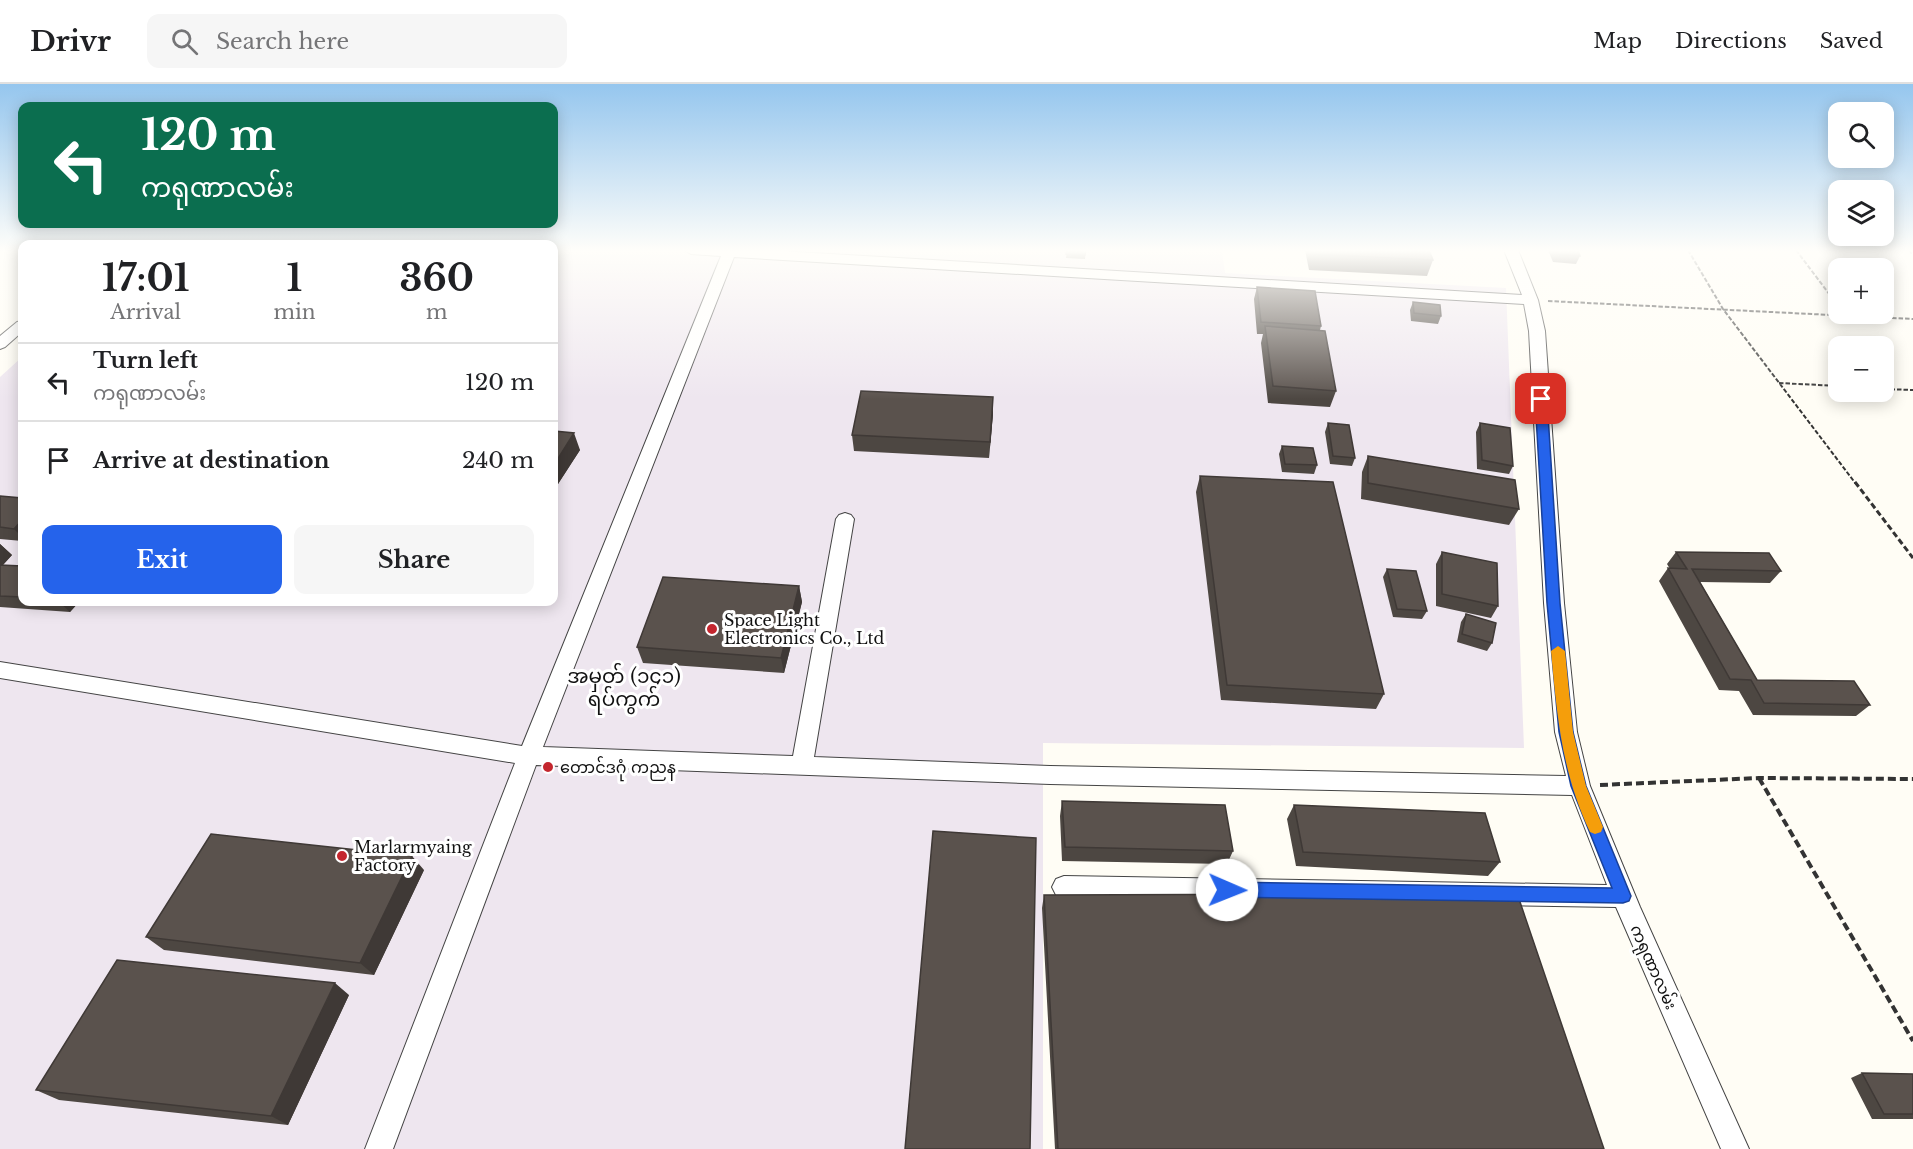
<!DOCTYPE html>
<html lang="en">
<head>
<meta charset="utf-8">
<style>
	:root { --surface:#fff; --page:#f6f6f6; --text:#202124; --muted:#757577; --line:#e0e0e0; --accent:#2563eb }
	body { margin:0; font-family:"Libre Baskerville","Noto Sans Myanmar",serif; background:var(--page); color:var(--text); height:100vh; display:flex; flex-direction:column; font-size:22px; white-space:nowrap }
	* { box-sizing:border-box; margin:0 }
	p { font-size:20px; color:var(--muted) }
	.icon { flex:none; width:33px; height:33px; fill:none; stroke:currentColor; stroke-width:2; stroke-linecap:round; stroke-linejoin:round }
	.map { position:relative; flex:1; overflow:hidden }
	.panel { position:absolute; left:18px; top:156px; width:540px; height:366px; display:flex; flex-direction:column; background:var(--surface); border-radius:12px; box-shadow:0 3px 15px #0003 }
	.panel>* { flex:none }
	.top-card { position:absolute; left:18px; top:18px; width:540px; height:126px; border-radius:12px; box-shadow:0 3px 15px #0003; background:#0b6e4f; color:#fff; overflow:hidden }
	.controls { position:absolute; left:1828px; top:18px; display:grid; gap:12px }
	.controls a { display:grid; place-items:center; width:66px; height:66px; border-radius:12px; background:var(--surface); box-shadow:0 3px 15px #0003; font-size:30px }
	.pin { position:absolute; display:grid; place-items:center; width:51px; height:51px; color:#fff; margin:-26px; border-radius:12px; box-shadow:0 3px 9px #0006 }
	.me { position:absolute; width:66px; margin:-33px; rotate:91deg; stroke-linejoin:round; filter:drop-shadow(0 0 4px #0008) }
	.turn { display:flex; align-items:center; gap:21px; height:126px; padding:0 24px; font-size:27px }
	.turn .icon { width:78px; height:78px; stroke-width:2.5 }
	.turn b { display:block; font-size:42px; line-height:51px }
	.eta { display:flex; justify-content:space-evenly; align-items:center; height:102px; text-align:center }
	.eta b { font-size:36px; font-weight:800; line-height:42px }
	.action { display:flex; gap:12px; margin-top:auto; padding:12px 24px }
	.action a { flex:1; height:69px; border-radius:12px; background:var(--accent); color:#fff; font-size:24px; font-weight:800; line-height:69px; text-align:center }
	.action a+a { background:var(--page); color:var(--text) }
	ul { padding:0; list-style:none }
	li { display:flex; align-items:center; gap:18px; height:78px; padding:0 24px; border-top:2px solid var(--line) }
	li div { flex:1 }
	li b { display:block; font-size:22px }
	li em { font-style:normal }
	header { display:flex; align-items:center; gap:36px; box-sizing:border-box; height:84px; padding:0 30px; background:var(--surface); border-bottom:2px solid var(--line) }
	header strong { font-size:28px }
	nav { display:flex; gap:33px; margin-inline-start:auto; font-size:21px }
	.search { width:420px; height:54px; background:var(--page); display:flex; align-items:center; gap:15px; box-sizing:border-box; padding:0 21px; border-radius:12px; color:var(--muted); font-size:22px }
	.map>svg:first-child { display:block }
</style>
</head>
<body>
<header>
<strong>Drivr</strong>
<div class="search"><svg class="icon" aria-label="search" viewBox="0 0 24 24"><circle cx="10" cy="10" r="6"/><path d="M15 15l6 6"/></svg>Search here</div>
<nav><a>Map</a><a>Directions</a><a>Saved</a></nav>
</header>
<div class="map">
<svg width="1913" height="1065" viewBox="0 0 1913 1065">
	<rect width="100%" height="100%" fill="#fffdf5"/>
	<path fill="#eee6ef" d="M554,166h668l3,23 281,15 18,460 -481,-5v406h-1043v-772l22,-20v245h532z"/>
	<g fill="none" stroke-linecap="round" stroke-linejoin="round">
		<g stroke="#444" stroke-width="2">
			<path id="minor" d="M684,166h79l759,45 -18,-45h14l20,50 7,31 19,272 13,129 13,54 50,121 109,242h-28l-105,-242 -552,-9 -8,-3 -4,-8 4,-8 8,-3 543,9 -35,-90 -522,-11 -514,-19 -143,384h-28l150,-386 -515,-85v-16l522,84 199,-490 -30,-2zM734,173l790,47 5,27 15,272 11,129 11,44 -516,-10 -236,-9 40,-238 -3,-4 -6,-2 -6,2 -3,4 -43,237 -250,-9z
				M22,237v11l-17,15 -5,2v-13l17,-14z"/>
		</g>
		<path stroke="#333" stroke-width="2" stroke-dasharray="4.5 2" stroke-linecap="butt" d="M1688,166l35,59 133,175
			M1796,166l43,57
			M1909,166l4,5
			M1548,217l365,18
			M1779,299l60,3
			M1884,305l29,1"/>
		<path stroke="#333" stroke-width="3" stroke-dasharray="6 3" stroke-linecap="butt" d="M1855,398l58,76"/>
		<path stroke="#333" stroke-width="4" stroke-dasharray="8 4" stroke-linecap="butt" d="M1759,694l154,263
			M1600,701l159,-7 154,1"/>
		<use href="#minor" fill="#fff" fill-rule="evenodd"/>
	</g>
	<path fill="#4d4742" d="M872,166h22v1z
		M1067,166h19l-1,9 -19,-1z
		M1305,166h124l4,10 -6,16 -118,-6z
		M1548,166h30l2,6 -4,8 -23,-2z
		M1257,203l64,39 -1,4 16,61 -6,16 -62,-4 -7,-60 2,-9h-6l-3,-35z
		M1413,218l28,14 -3,8 -27,-3 -1,-11z
		M993,330l-4,44 -135,-7 -2,-16z
		M1328,339l27,35 -3,8 -22,-2 -5,-32z
		M1480,339l33,43 -4,8 -32,-5 -1,-37z
		M554,347l26,19 -22,34h-4z
		M1282,362l35,19 -3,9 -32,-2 -3,-18z
		M1368,372l151,53 -10,16 -148,-26 1,-27z
		M1200,392l184,218 -8,15 -155,-9 -25,-208z
		M0,412l22,2v43l-22,-2z
		M0,460l12,11 -9,10 19,1v36h57l-9,10 -70,-5z
		M1442,468l56,54 -7,12 -55,-12v-42z
		M1676,468l105,19 -11,12 -70,-1 57,98 113,25 -14,11 -103,-1 -14,-24 -20,-1 -60,-109 9,-13 2,1 -3,-5z
		M1387,485l40,42 -5,8 -29,-2 -10,-40z
		M799,502l3,16 -18,71 -141,-10 -6,-16z
		M1466,530l26,29 -5,8 -30,-9 4,-20z
		M1062,717l171,50 -6,13 -165,-3 -2,-45z
		M1294,721l206,57 -12,14 -192,-10 -9,-47z
		M424,786l-50,105 -210,-25 -18,-13z
		M1044,811l560,254h-549l-13,-241z
		M349,911l-61,130 -229,-25 -23,-10z
		M1862,989l51,1v45h-41l-21,-41z"/>
	<path fill="#3f3936" d="M993,313v17l-4,44 1,-16z
		M574,349l6,17 -22,34 -4,-12v-7z
		M22,436v17l-8,-8z
		M0,460l12,11 -12,13z
		M799,502l3,16 -18,71 -3,-15z
		M59,518h20l-9,10z
		M412,772l12,14 -50,105 -14,-12z
		M335,899l14,12 -61,130 -17,-9z"/>
	<path fill="#5a524d" stroke="#3f3936" stroke-width="1.5" d="M1067,166h19l-1,5 -19,-1z
		M1313,166h116l4,10 -119,-6z
		M1555,166h23l2,6 -23,-2z
		M1257,203l58,4 6,35 -60,-4z
		M1413,218l27,3 1,11 -27,-3z
		M1265,242l60,5 11,60 -63,-5z
		M861,307l132,6 -3,45 -138,-7z
		M1328,339l21,2 6,33 -22,-2z
		M1480,339l30,5 3,38 -31,-6z
		M554,347l20,2 -20,32z
		M1282,362l31,2 4,17 -32,-1z
		M1368,372l147,24 4,29 -151,-26z
		M1200,392l133,6 51,212 -157,-9z
		M0,412l22,2v22l-8,9 -14,-2z
		M1442,468l55,11 1,43 -56,-12z
		M1676,468l93,1 12,18 -89,-2 65,111 97,1 16,24 -106,-2 -13,-23 -21,-1 -62,-111 19,1z
		M0,481l22,1v31l-22,-1z
		M1387,485l29,2 11,40 -30,-2z
		M663,493l136,9 -18,72 -144,-11z
		M1466,530l30,9 -4,20 -30,-9z
		M1062,717l163,4 8,46 -168,-4z
		M1294,721l191,8 15,49 -197,-10z
		M933,747l103,7 -6,311h-125z
		M211,750l201,22 -52,107 -214,-26z
		M1374,810l145,5 85,250h-546l-14,-254z
		M117,876l218,23 -64,133 -235,-26z
		M1862,989l51,1v40h-29z"/>
	<linearGradient id="sky" x2="0" y2="1"><stop stop-color="#95c6ee"/><stop offset="0.53" stop-color="#fffefa"/><stop offset="1" stop-color="#fffefa" stop-opacity="0"/></linearGradient>
	<rect width="1913" height="315" fill="url(#sky)"/>
	<path fill="#2563eb" stroke="#184099" stroke-width="1.5" d="M1541,311l6,4 13,204 13,129 13,54 45,110 -2,5 -6,2 -396,-6 -6,-2 -2,-5 2,-6 6,-2 385,6 -41,-102 -12,-54 -12,-129 -12,-204z"/>
	<path fill="#f59e0b" d="M1558,562l7,5 8,81 13,54 17,41 -2,5 -6,2 -5,-2c-28,-59 -33,-116 -39,-181z"/>
	<g fill="#c4262e" stroke="#fff" stroke-width="2">
		<circle cx="712" cy="545" r="6"/>
		<circle cx="548" cy="683" r="6"/>
		<circle cx="342" cy="772" r="6"/>
	</g>
	<g text-anchor="middle" dominant-baseline="central" stroke-width="6" stroke-linejoin="round" paint-order="stroke">
		<g font-size="16" fill="#111" stroke="#fff" text-anchor="start">
			<text x="724" y="536">Space Light<tspan x="724" dy="18">Electronics Co., Ltd</tspan></text>
			<text x="560" y="683">တောင်ဒဂုံ ကညန</text>
			<text x="354" y="763">Marlarmyaing<tspan x="354" dy="18">Factory</tspan></text>
		</g>
		<g font-size="16" fill="#111" stroke="#fff">
			<text transform="translate(1654 883) rotate(66)">ကရုဏာလမ်း</text>
		</g>
		<g font-size="20" fill="#111" stroke="#fff">
			<text x="624" y="592">အမှတ် (၁၄၁)<tspan x="624" dy="23">ရပ်ကွက်</tspan></text>
		</g>
	</g>
</svg>
<div class="controls">
<a><svg class="icon" aria-label="search" viewBox="0 0 24 24"><circle cx="10" cy="10" r="6"/><path d="M15 15l6 6"/></svg></a>
<a><svg class="icon" aria-label="layers" viewBox="0 0 24 24"><path d="M12 4l9 5-9 5-9-5zM3 14l9 5 9-5"/></svg></a>
<a>+</a>
<a>−</a>
</div>
<div class="pin" style="left:1541px;top:315px;background:#d93025"><svg class="icon" aria-label="arrive" viewBox="0 0 24 24"><path d="M6 21V4h12l-3 4 3 4H6"/></svg></div>
<svg class="me" style="left:1227px;top:806px" viewBox="-20 -20 40 40"><circle r="19" fill="#fff"/><path d="M0-13L10 11 0 6-10 11z" fill="#2563eb"/></svg>
<div class="top-card">
<div class="turn"><svg class="icon" aria-label="left" viewBox="0 0 24 24"><path d="M17 20v-9H6M10 6l-5 5 5 5"/></svg><div><b>120 m</b>ကရုဏာလမ်း</div></div>
</div>
<section class="panel">
<div class="eta">
<div><b>17:01</b><p>Arrival</p></div>
<div><b>1</b><p>min</p></div>
<div><b>360</b><p>m</p></div>
</div>
<ul>
<li><svg class="icon" aria-label="left" viewBox="0 0 24 24"><path d="M17 20v-9H6M10 6l-5 5 5 5"/></svg><div><b>Turn left</b><p>ကရုဏာလမ်း</p></div><em>120 m</em></li>
<li><svg class="icon" aria-label="arrive" viewBox="0 0 24 24"><path d="M6 21V4h12l-3 4 3 4H6"/></svg><div><b>Arrive at destination</b></div><em>240 m</em></li>
</ul>
<div class="action"><a>Exit</a><a>Share</a></div>
</section>
</div>
</body>
</html>
